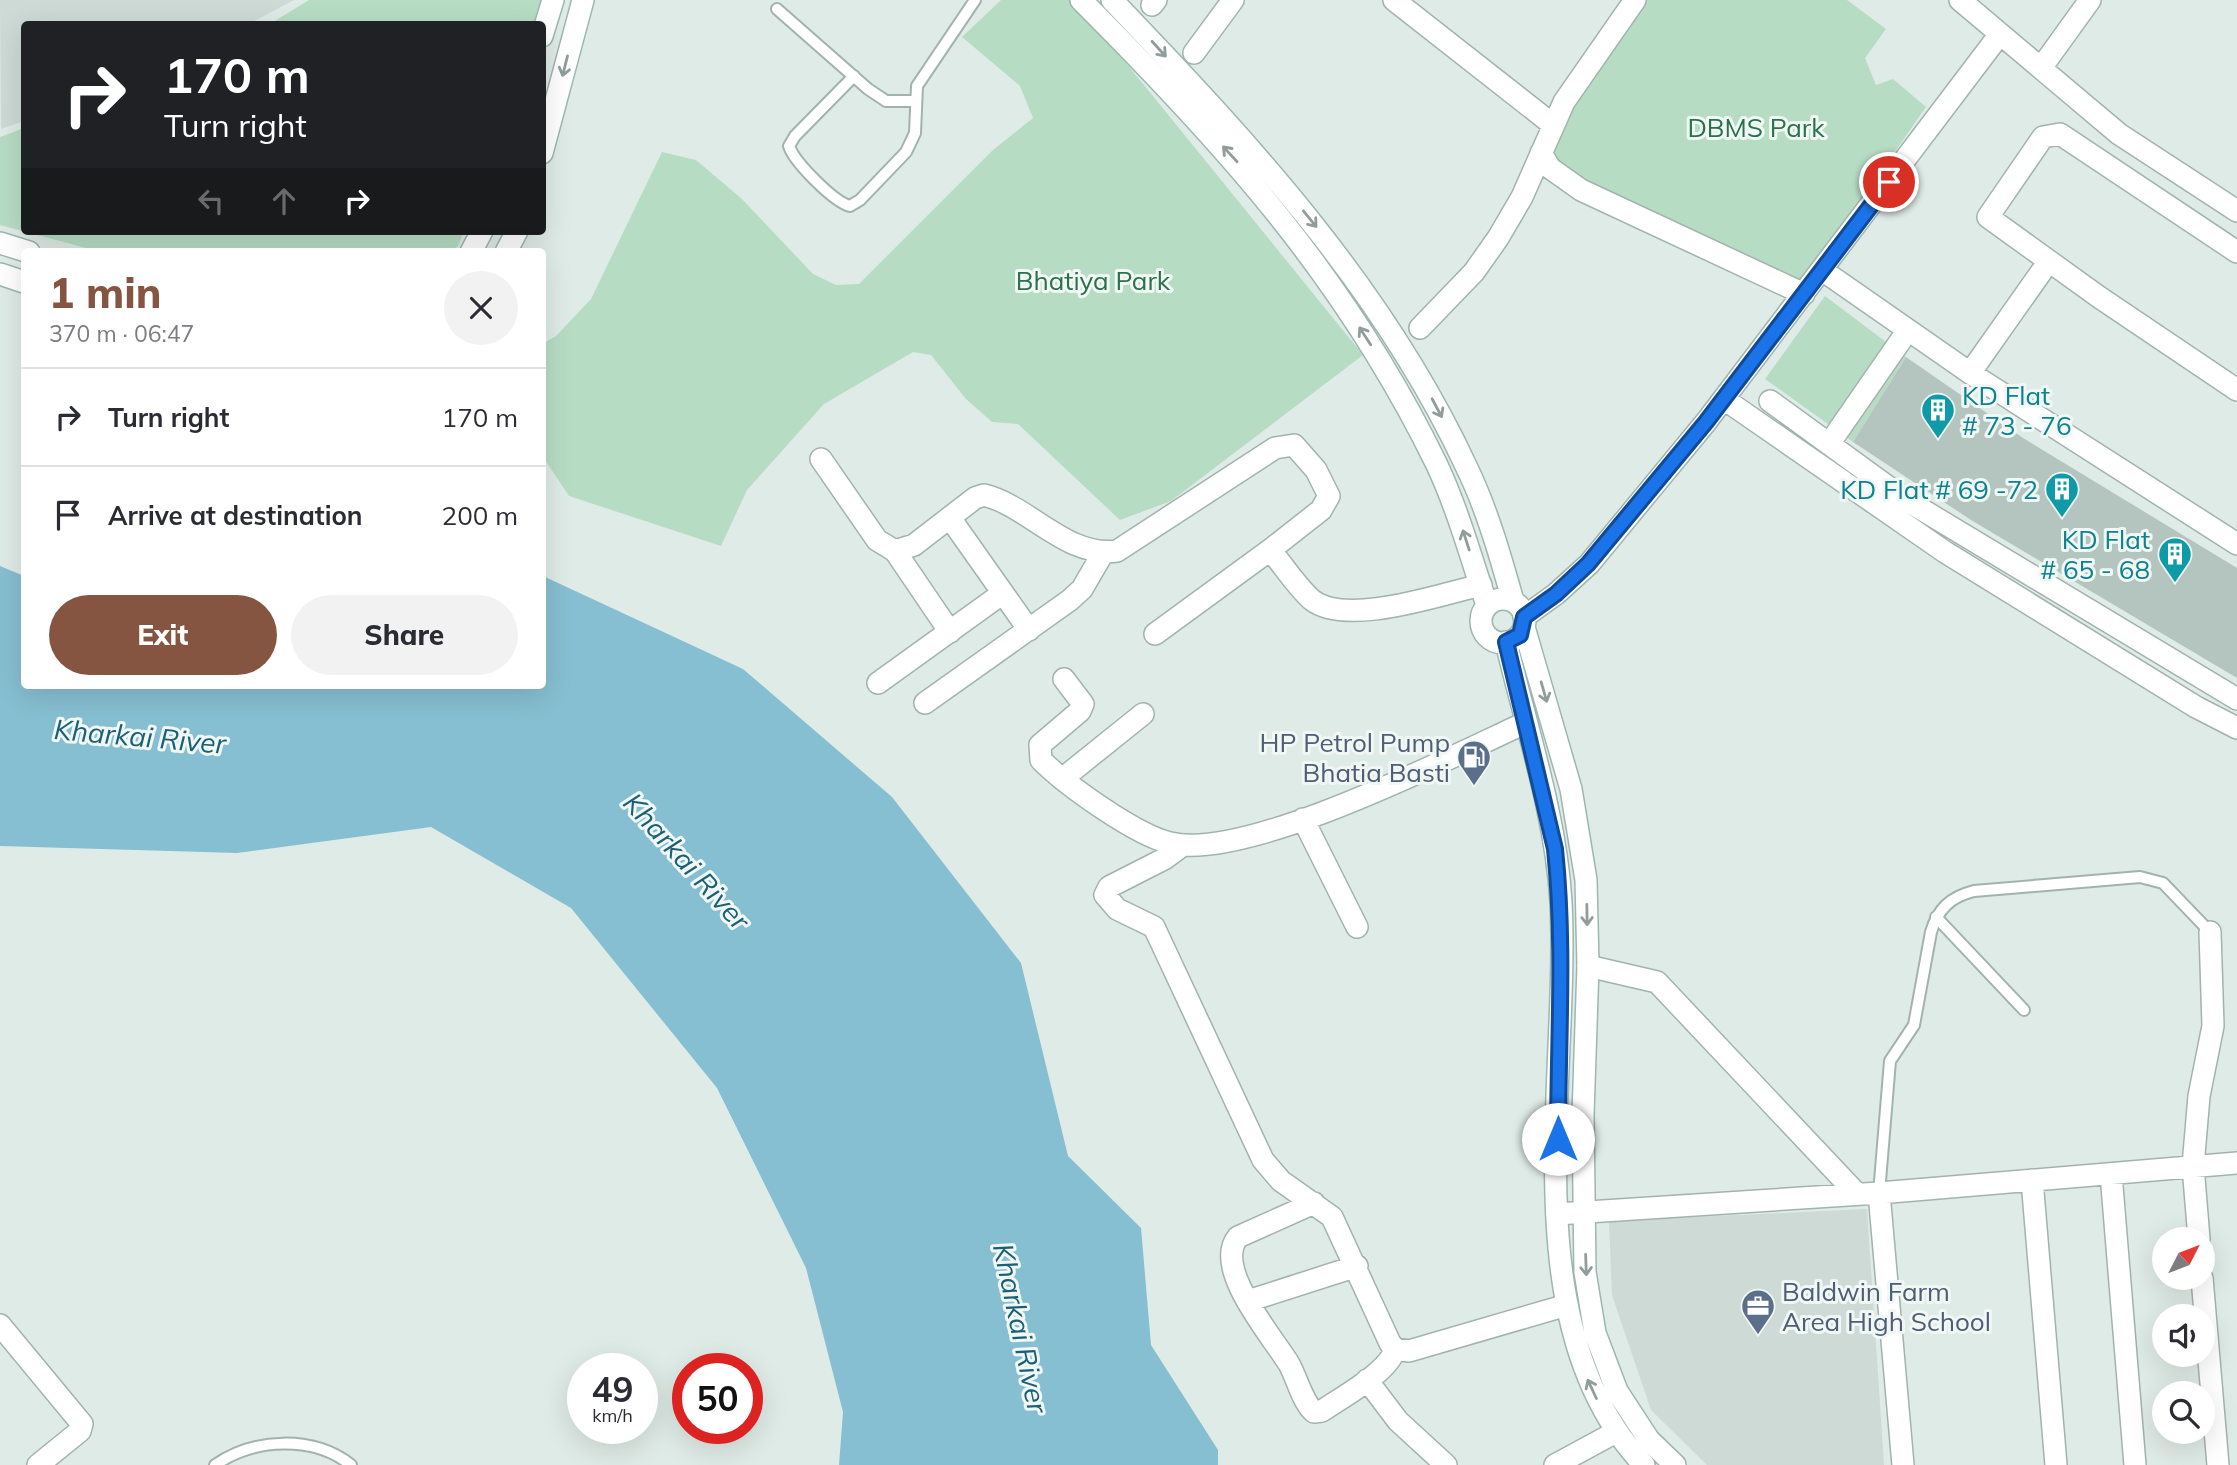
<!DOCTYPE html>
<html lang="en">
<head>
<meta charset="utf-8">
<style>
	:root { --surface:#fff; --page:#f2f2f3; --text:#2b2b33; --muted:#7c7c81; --line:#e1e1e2; --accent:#855542 }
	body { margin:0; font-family:Mulish,sans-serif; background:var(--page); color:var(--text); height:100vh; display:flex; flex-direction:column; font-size:26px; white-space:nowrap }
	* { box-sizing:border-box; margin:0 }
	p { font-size:23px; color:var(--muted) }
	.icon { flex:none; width:38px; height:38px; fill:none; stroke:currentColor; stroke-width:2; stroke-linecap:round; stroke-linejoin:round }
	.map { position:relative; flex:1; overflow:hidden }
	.sheet { position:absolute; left:21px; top:248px; width:525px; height:441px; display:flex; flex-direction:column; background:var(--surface); border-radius:7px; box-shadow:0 7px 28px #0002 }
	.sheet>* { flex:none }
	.hud { position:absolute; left:21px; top:21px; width:525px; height:214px; border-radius:7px; box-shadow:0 7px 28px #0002; background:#202124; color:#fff; overflow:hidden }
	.needle { width:46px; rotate:48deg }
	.controls { position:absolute; left:2152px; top:1227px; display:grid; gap:14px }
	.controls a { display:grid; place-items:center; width:63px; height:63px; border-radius:50%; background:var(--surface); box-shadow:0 7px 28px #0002; font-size:35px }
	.speed { position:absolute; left:567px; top:1353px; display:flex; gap:14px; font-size:35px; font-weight:700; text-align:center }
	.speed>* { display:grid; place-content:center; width:91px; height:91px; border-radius:50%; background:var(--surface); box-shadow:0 7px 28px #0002; line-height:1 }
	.speed small { font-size:18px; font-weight:400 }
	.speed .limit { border:10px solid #d22; background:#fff; color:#111 }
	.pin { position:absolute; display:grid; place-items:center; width:60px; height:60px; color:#fff; margin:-30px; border:4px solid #fff; border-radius:50%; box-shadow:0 2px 7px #0007 }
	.me { position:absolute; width:77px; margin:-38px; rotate:0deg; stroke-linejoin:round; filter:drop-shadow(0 0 5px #0008) }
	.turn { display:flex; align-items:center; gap:24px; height:147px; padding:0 28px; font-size:32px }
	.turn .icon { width:91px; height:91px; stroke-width:2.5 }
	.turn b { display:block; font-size:49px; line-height:60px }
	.lanes { display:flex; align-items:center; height:66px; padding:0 28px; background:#0003; justify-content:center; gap:35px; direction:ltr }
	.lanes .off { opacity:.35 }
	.round { display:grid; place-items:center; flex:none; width:74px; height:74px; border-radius:37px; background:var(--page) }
	.headline { display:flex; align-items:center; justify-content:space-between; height:119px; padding:0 28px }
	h1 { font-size:42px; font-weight:800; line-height:52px; color:var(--accent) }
	.primary-button { display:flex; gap:14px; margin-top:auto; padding:14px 28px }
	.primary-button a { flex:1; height:80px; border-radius:42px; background:var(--accent); color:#fff; font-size:28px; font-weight:800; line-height:80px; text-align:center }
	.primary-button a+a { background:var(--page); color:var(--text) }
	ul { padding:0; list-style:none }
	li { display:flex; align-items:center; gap:21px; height:98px; padding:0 28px; border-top:2px solid var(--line) }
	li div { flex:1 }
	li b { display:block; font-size:26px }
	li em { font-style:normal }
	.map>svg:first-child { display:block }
</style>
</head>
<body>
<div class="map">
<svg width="2237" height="1465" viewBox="0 0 2237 1465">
	<rect width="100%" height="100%" fill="#dfebe6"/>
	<path fill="#cddad6" d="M0,0h294l-45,24h-225v97l-23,8z
		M1867,1209l17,256h-177l-56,-55 -39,-115 -3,-74z"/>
	<path fill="#b7dcc4" d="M309,0h233l-8,24h-264z
		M1001,0h74l288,355 -192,146 -51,19 -102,-96 -26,-2 -26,-23 -35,-44 -18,-3 -89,52 -77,86 -26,56 -152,-50 -26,-39 -1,-113 14,-8 35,-37 71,-147 34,8 46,39 71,75 23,11 23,-1 134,-134 40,-32 -13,-32 -58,-49z
		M1642,0h205l39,29 -21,29 11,27 17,-6 33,28 -125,180 -244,-113 -4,-24 13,-35z
		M24,128v103h440l-6,15 -9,6h-348l-101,-27v-88z
		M1825,296l81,61 -53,85 -88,-63z"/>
	<path fill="#86bfd1" d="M0,566l24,10v110h518l1,-110 200,93 149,128 129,166 47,193 73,72 10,117 67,105v15h-379l4,-53 -37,-144 -89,-180 -146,-180 -140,-81 -194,26 -237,-7z"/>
	<path fill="#b4c5c0" d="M1906,357l117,81 214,130v110l-266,-158 -118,-78z"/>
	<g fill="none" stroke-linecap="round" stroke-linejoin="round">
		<g stroke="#a2b3ae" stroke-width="14">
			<path id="lane" d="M777,9l91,80 18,12h29
				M854,76l-59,60 -6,10c5,16 45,56 61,60l10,-6 46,-48 9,-19 2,-47 58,-86
				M1936,917l88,93
				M1879,1193l11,-132 24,-36 17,-93c7,-23 19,-35 43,-41l166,-14 23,6 47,49
				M215,1465c39,-27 98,-30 136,0"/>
		</g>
		<g stroke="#a2b3ae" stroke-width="24">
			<path id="street" d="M1394,0l158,124
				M1960,0l159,134 118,77
				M1152,5l4,-5
				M1194,53l39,-53
				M2041,68l49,-68
				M1541,153l9,15 31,22 223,104
				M2237,252l-177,-118 -17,3 -55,80 111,80 138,93
				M1822,270l148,103 267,171
				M1420,328l54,-56 24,-34 24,-41 42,-95 71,-102
				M1970,373l79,-112
				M1724,399l221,153 251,155 41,21
				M1770,401l136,99 331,199
				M1829,444l79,-114
				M821,459l56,81 18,11 19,-6 61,-47 9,-3c45,11 83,63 133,56l158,-103 19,-3 22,25 13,26 -8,14 -51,40c14,16 27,37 42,50 35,27 129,-6 169,-15
				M950,518l79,112
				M895,551l55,81
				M1524,617l32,-23 33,-30 117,-142 294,-388
				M1155,634l115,-84
				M1064,679l19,25 -3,7 -40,34 1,15c26,26 95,75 129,83 75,19 281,-86 355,-120
				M878,683l125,-90
				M925,703l145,-103 12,-11 21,-36
				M1062,779l81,-65
				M1303,819l54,108
				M1183,845l-19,14 -55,28 -4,8 12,14 37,18 109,233 18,21 51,36 58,126 5,6 14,2 158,-46
				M1588,966l69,16 200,212
				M2111,1174l24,291
				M2032,1180l24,285
				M1879,1193l24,272
				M1314,1203l-76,34c-26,31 35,100 51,127 8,14 13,37 25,48l8,-1c20,-14 67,-39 73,-62
				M1557,1214l322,-21 358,-30
				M2199,1239l-6,-73 6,-70 14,-70 -3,-94
				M2202,1278l16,187
				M1248,1301l109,-35
				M0,1325l82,99 -2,7 -42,34
				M1367,1380l31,41 48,44
				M1555,1465l61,-33"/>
		</g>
		<g stroke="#9eb6b0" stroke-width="24">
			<path id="secondary" d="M1081,0c145,145 265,278 356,465 21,45 34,93 50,140
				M1112,0c135,141 271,287 354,466 21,43 34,89 47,135
				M542,36l11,-36
				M542,153l41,-153
				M0,243l29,9
				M471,252l11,-21
				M506,252l11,-21
				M0,274l24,8
				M1481 621a22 22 0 1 1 44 0a22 22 0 1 1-44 0Z
				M1524,627l47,162 15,91 2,86 -5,149 2,157 10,61 22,58 32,49 26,25
				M1506,642c20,85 50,173 55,260 9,176 -50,423 83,563"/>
		</g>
		<use href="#lane" stroke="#fff" stroke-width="10"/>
		<use href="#street" stroke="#fff" stroke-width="21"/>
		<use href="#secondary" stroke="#fff" stroke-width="21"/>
	</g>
	<defs><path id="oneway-shaft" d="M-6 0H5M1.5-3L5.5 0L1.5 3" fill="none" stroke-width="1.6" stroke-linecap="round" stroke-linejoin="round" transform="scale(1.75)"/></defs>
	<g stroke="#909d9a">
		<use href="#oneway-shaft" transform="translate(1159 49) rotate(48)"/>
		<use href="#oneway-shaft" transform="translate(565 66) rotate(104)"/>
		<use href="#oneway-shaft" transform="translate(1230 154) rotate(-133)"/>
		<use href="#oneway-shaft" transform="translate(1310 219) rotate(51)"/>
		<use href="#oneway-shaft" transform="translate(1365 336) rotate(-123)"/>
		<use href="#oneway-shaft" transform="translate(1437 408) rotate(62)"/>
		<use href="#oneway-shaft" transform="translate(1466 540) rotate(-108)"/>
		<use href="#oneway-shaft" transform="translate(1544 692) rotate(74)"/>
		<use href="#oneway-shaft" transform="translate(1587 915) rotate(89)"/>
		<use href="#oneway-shaft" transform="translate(1586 1265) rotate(88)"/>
		<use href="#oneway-shaft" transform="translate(1592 1389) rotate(-115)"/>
	</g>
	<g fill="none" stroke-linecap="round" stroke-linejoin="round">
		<g stroke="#114b97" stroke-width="18">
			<path id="route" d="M1558,1139c0,-97 7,-193 -3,-290l-49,-207 14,-7 4,-18 32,-23 32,-30 118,-142 183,-240"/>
		</g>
		<use href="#route" stroke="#1a73e8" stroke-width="12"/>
	</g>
	<defs>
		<g id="building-pin" transform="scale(1.75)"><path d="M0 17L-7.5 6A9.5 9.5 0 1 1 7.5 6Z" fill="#0f9aa8" stroke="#f0f7f4"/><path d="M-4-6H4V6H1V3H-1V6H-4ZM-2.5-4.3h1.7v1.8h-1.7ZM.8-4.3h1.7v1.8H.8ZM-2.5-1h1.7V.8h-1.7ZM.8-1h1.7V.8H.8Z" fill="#fff"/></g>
		<g id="fuel-pin" transform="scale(1.75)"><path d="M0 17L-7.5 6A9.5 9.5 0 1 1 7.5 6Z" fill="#5c6f8a" stroke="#f0f7f4"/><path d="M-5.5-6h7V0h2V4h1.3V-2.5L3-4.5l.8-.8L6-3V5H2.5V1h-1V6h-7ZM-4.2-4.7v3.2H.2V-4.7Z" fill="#fff"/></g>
		<g id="office-pin" transform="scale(1.75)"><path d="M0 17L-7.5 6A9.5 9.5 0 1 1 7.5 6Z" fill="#5c6f8a" stroke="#f0f7f4"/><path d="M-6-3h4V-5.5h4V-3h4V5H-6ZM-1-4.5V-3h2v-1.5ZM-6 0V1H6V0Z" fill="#fff"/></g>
	</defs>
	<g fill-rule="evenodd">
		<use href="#building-pin" x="1938" y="410"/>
		<use href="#building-pin" x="2062" y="489"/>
		<use href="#building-pin" x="2175" y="554"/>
		<use href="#fuel-pin" x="1474" y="757"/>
		<use href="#office-pin" x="1758" y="1306"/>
	</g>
	<g text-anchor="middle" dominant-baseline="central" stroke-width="6" stroke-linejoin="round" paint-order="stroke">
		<g font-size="26" fill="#2a724c" stroke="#f0f7f4">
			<text x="1756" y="127">DBMS Park</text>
			<text x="1093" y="280">Bhatiya Park</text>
		</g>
		<g font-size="26" fill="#0d838f" stroke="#f0f7f4" text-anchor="end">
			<text x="1962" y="395" text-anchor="start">KD Flat<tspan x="1962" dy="30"># 73 - 76</tspan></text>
			<text x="2038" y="489">KD Flat # 69 -72</text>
			<text x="2150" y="539">KD Flat<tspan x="2150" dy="30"># 65 - 68</tspan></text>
		</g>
		<g font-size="26" fill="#4e5e75" stroke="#f0f7f4" text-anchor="end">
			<text x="1450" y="742">HP Petrol Pump<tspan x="1450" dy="30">Bhatia Basti</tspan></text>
			<text x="1782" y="1291" text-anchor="start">Baldwin Farm<tspan x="1782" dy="30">Area High School</tspan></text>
		</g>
		<g font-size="28" font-style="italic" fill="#1a6077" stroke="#f0f7f4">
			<text transform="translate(140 736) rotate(5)">Kharkai River</text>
			<text transform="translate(687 861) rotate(48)">Kharkai River</text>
			<text transform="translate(1021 1328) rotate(78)">Kharkai River</text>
		</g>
	</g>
</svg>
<div class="controls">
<a><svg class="needle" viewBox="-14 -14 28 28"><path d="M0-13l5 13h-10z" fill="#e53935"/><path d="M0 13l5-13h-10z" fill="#7c7c81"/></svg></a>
<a><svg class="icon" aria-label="sound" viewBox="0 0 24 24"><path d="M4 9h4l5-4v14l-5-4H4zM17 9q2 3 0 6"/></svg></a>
<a><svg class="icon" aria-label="search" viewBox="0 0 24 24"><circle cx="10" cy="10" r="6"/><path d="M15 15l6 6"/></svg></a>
</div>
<div class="speed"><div>49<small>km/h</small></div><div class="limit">50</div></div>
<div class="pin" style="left:1889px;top:182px;background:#d93025"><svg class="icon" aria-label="arrive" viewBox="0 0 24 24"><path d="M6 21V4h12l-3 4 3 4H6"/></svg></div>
<svg class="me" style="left:1558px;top:1139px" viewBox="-20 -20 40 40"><circle r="19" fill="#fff"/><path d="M0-13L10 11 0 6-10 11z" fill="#1a73e8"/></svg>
<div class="hud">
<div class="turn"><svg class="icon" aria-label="right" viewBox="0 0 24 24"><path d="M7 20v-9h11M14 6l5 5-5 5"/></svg><div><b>170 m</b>Turn right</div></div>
<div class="lanes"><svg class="icon off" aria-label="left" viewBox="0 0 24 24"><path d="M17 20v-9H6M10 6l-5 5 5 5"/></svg><svg class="icon off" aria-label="ahead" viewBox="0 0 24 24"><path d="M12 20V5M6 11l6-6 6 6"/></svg><svg class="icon" aria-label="right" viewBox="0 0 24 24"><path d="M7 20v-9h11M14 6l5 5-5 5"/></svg></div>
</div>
<section class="sheet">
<div class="headline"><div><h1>1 min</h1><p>370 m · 06:47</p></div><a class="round"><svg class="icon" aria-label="close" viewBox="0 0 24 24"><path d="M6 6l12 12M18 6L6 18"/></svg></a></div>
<ul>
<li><svg class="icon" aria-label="right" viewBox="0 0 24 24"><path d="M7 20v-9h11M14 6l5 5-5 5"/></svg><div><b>Turn right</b></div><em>170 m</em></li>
<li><svg class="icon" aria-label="arrive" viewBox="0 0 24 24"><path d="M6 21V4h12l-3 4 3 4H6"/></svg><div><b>Arrive at destination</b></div><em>200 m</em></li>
</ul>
<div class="primary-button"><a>Exit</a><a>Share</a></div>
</section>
</div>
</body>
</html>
